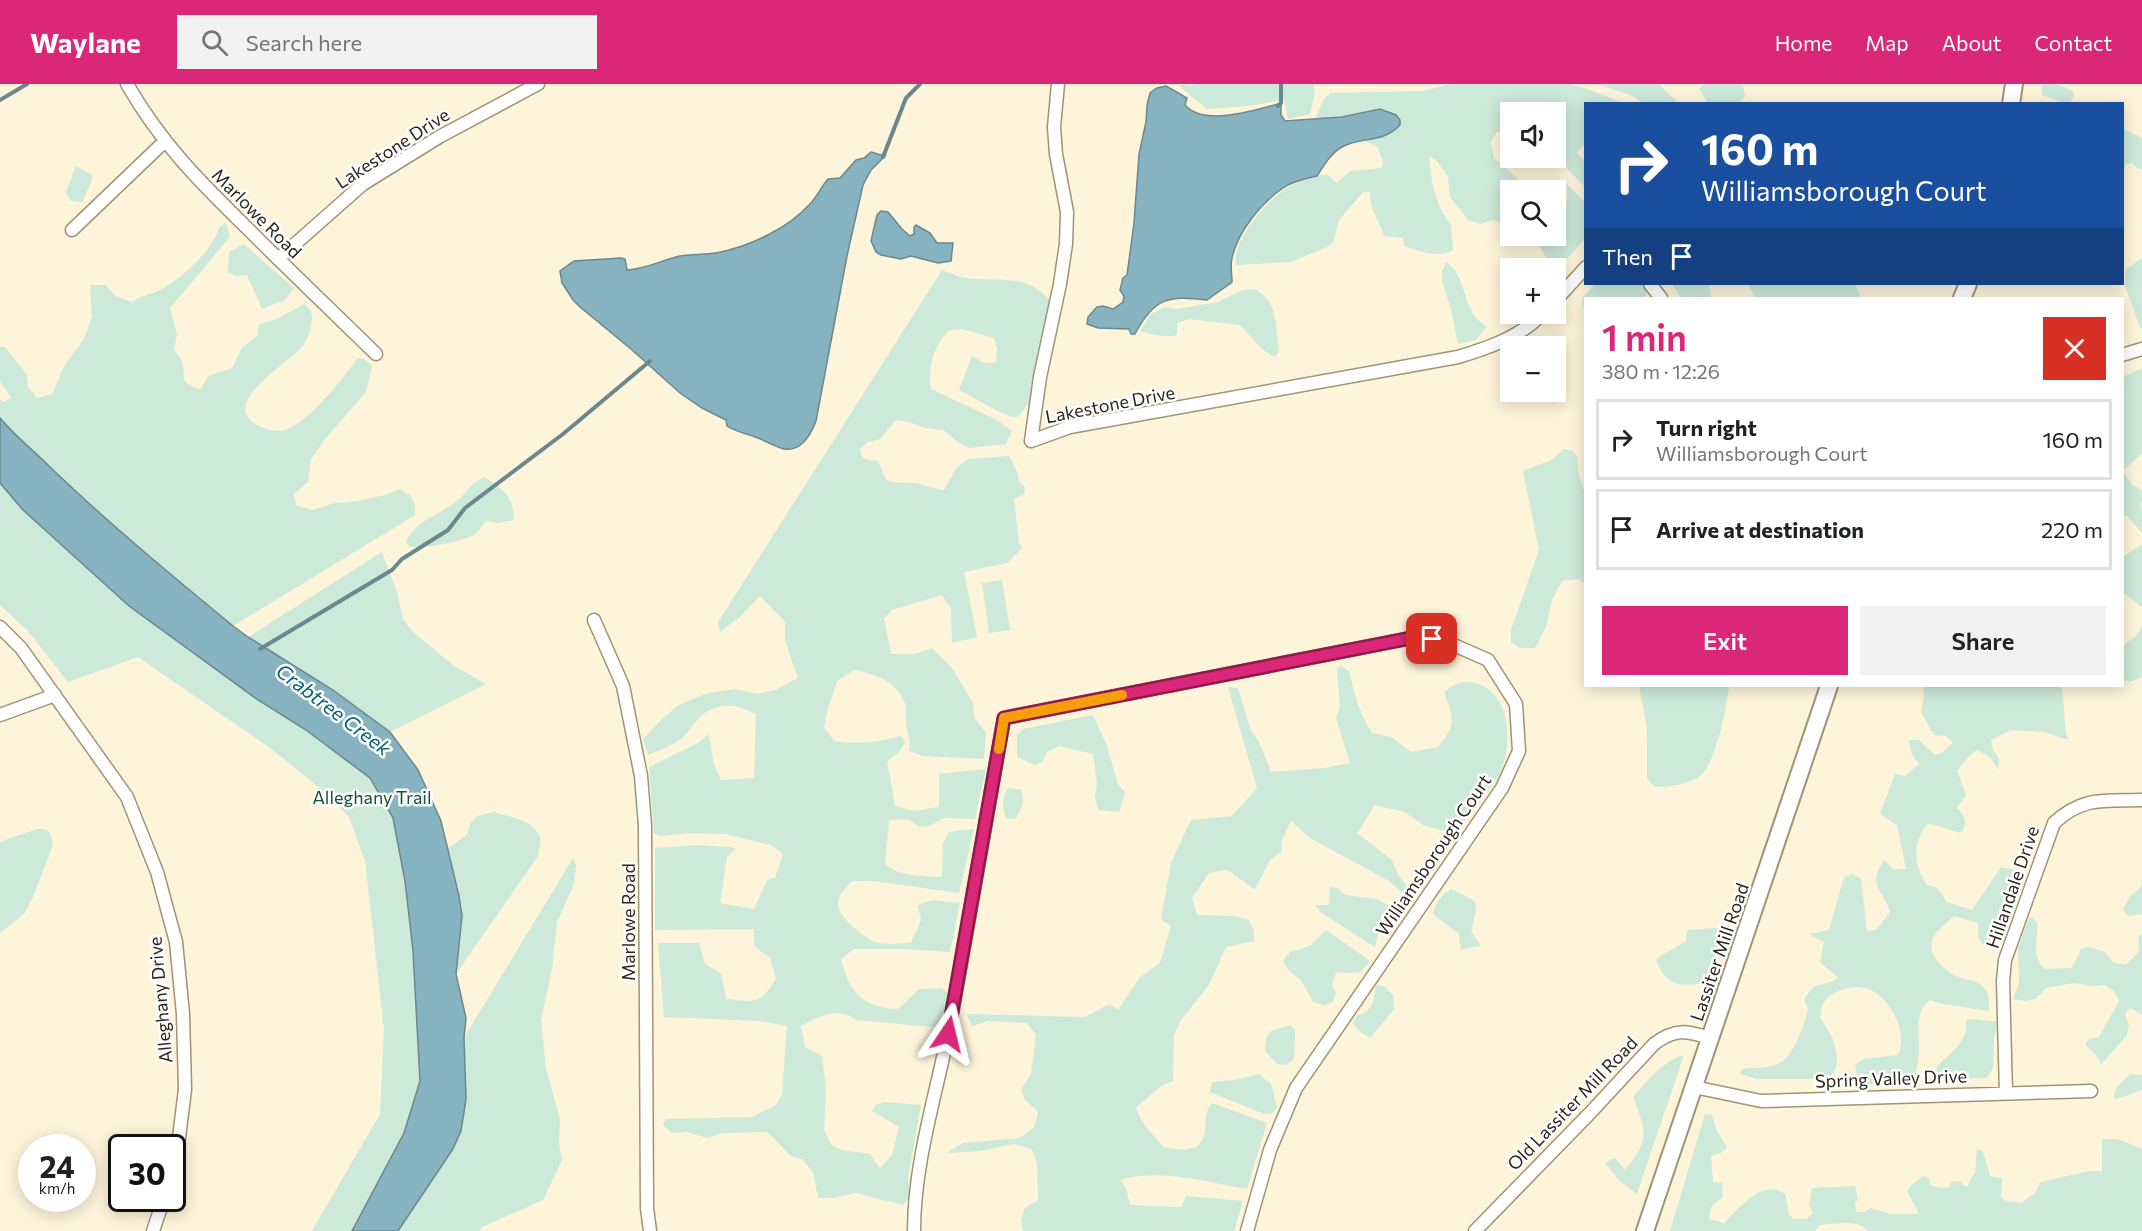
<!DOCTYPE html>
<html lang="en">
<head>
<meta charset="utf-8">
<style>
	:root { --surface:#fff; --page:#f2f2f2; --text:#202124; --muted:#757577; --line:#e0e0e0; --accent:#db2777 }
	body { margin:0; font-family:Commissioner,sans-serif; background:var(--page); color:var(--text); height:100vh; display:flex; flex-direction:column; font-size:22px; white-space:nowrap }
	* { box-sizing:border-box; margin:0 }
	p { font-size:20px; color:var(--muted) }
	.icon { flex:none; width:33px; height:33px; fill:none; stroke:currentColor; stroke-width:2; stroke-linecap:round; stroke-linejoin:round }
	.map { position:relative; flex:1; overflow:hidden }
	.drawer { position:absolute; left:1584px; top:213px; width:540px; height:390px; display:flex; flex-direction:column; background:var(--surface); border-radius:0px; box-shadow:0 3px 15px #0003 }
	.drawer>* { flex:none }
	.hud { position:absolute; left:1584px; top:18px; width:540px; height:183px; border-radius:0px; box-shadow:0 3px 15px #0003; background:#1a4fa0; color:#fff; overflow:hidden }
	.controls { position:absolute; left:1500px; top:18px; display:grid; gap:12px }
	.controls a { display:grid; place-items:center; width:66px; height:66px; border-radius:0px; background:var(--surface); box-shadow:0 3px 15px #0003; font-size:30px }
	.speed { position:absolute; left:18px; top:1050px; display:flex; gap:12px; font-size:30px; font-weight:700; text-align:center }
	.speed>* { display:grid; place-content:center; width:78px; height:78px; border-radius:50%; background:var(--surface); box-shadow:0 3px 15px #0003; line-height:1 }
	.speed small { font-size:15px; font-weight:400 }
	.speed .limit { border:3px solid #111; border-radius:9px; background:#fff; color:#111 }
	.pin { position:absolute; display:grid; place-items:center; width:51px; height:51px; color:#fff; margin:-26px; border-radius:12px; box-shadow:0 3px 9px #0006 }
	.me { position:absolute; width:66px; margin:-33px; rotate:10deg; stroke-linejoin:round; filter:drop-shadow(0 0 4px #0008) }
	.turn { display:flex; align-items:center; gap:21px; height:126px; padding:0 18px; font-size:27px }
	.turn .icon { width:78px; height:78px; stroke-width:2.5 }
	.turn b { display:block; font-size:42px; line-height:51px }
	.then { display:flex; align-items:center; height:57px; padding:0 18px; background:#0003; gap:12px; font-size:22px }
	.round { display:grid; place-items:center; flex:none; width:63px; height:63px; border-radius:0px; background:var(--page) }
	.head { display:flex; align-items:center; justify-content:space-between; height:102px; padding:0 18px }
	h1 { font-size:36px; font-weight:600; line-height:45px; color:var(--accent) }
	.action { display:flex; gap:12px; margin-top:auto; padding:12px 18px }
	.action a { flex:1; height:69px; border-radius:0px; background:var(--accent); color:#fff; font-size:24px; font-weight:600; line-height:69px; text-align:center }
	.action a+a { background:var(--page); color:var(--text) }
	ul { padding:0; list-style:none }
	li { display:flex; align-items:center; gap:18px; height:81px; margin:0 12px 9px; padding:0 6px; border:3px solid var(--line); border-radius:0px }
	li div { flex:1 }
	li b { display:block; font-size:22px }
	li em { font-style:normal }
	header { display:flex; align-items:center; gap:36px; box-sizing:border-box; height:84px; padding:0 30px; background:var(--accent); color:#fff }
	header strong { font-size:28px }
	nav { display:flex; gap:33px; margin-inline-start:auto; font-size:21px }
	.search { width:420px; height:54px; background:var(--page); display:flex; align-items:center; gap:15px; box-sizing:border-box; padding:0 21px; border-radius:0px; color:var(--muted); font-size:22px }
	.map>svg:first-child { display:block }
</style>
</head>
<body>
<header>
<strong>Waylane</strong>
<div class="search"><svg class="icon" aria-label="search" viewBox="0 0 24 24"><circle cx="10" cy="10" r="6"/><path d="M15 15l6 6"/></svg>Search here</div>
<nav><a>Home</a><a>Map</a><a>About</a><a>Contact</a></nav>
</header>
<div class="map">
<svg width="2142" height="1147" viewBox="0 0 2142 1147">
	<rect width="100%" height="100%" fill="#fdf4da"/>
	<path fill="#cde9d9" d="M1193,0h120l2,10 -5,20 -22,5 -4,-19 -37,6 -40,3c-9,-9 -20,-14 -28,-24l13,1z
		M1451,0h116l18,4 38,15 -37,1 -1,39 -8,10 8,8v26l-25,-25 -15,-4h11v-46h-46v19l-13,1 -6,9 3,17 23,20 1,12h-8v37l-16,-7 -14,4 -12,-4 -18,-23 -2,-20 -10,-15 -9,-6 3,27 8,25 11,17 2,25c-16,9 -33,1 -49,-4l-1,-8 -19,-2c-6,-19 -14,-24 -14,-45l-8,2 -23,27 -6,23 -6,4 -36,15 -55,3c-5,-25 36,-71 58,-81 10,-4 21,-7 32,-10l11,9 13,-12 32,-3 1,-6 -6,-16 -63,-25 10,-22 6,-6 93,-2z
		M1597,0h62l19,19h-35l-13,-8z
		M1703,0h40l2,13 -7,6h-30l-9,-14z
		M2042,0h13l17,6 2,6 -4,6h-9l-19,-7z
		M2122,44l20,10v31h-4l-6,-6 -7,2 -2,8z
		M76,82l16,9v5l-10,22 -11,-1 -5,-9z
		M1566,99l19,19v37l-29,32v-3h-3l-19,-30 -5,-2h27v-10c12,-12 12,-26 10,-43z
		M226,139l4,14 -60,71 7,27 -3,14c2,4 7,9 8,13 5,19 -5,18 18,28l8,-14 24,-8 10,-20 16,-13v-10l19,-6 27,-15c6,4 8,9 8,15 -1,11 -4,21 -11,29 -19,20 -94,63 -31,82 29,10 72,-52 88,-72l6,1 8,7 -6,26 -42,48 -13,19 -3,23 -14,12 2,11 16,5 23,-7 23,-2 27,-6 15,-6 11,7 4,10v9l-182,111 -111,-91 -82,-78 -29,-25 -11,-14v-19l3,3 8,-4 -11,-17v-34h5l22,28 1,12 9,11 15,-4 12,-28 20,-27 8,-22 -2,-32h16l9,11 17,6c11,-7 20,-8 30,-13 19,-10 53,-41 57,-62z
		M244,160l50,44 -9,12 -23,9 -15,-34 -11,1 -8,-4 1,-20z
		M2142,174v70h-2l-15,-42 1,-17z
		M1446,178c3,3 8,6 10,10 11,18 10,45 31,54l-11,14 -18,4 -7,-35 -9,-28v-10z
		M942,186c6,2 12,5 18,7 33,7 66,-7 91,25l-20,98 -13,17c-17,0 -42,-20 -59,-27l13,-34 12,7 12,-1 1,-13 -3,-11 -31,-9 -15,2c-15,16 -20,36 -17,58l66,31 15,11 -6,13 -37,4 -11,-6 -15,-12 -18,-2 -16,-6 -13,-2 -16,19 -12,3 -8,7 2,8 6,3 10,1 8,19c11,5 22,1 34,4 8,2 15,5 24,6l13,-23 11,-8 41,-3 7,13 4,14 5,4 -1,7 -10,5 5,44 3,5 -15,15 -43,9 13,65 -25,6 -1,-35 -9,-13 -50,15 -8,9 7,35h24l17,-6 20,20 21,35 1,14 12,16 -2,26 -61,-3 -14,-5c2,-13 -2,-17 -3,-28 -1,-6 1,-14 -1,-20 -8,-21 -29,-29 -50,-33l-17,10 -10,28 -4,19 10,14c23,4 44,1 67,-5l4,6 -6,10 -12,9 8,45 19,5 25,-4v-33l47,-5 -11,50 -31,-1 -15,8 -9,1 -12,-8 -19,1 -4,44c15,13 37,12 57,13l1,-34 6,-11 25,-3 -15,64 -85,-12h-22c-17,17 -19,26 -2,43 6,6 15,13 23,17 11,5 26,2 38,2l10,-23 -3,-15 15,-5 27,3 -10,49 -47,-3h-49l-13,10c8,33 22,49 57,50l21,-20 23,-1 6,6 -5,34 -87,-8c-18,-15 -38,-3 -55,6l4,21 17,9 4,33 -2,40 7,16 11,5 28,4 10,15 12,-14 7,-28 -27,-16 4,-6 8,-3 37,3 -13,72 2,20 -7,8 -47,-12 -23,5h-15l-5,-26 -11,-13 -11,-3 -24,-24 -44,1 -16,5 -20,-6 -15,1 -9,-8 3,-6 86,-2 24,-12 6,-11 5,-68 -27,-5 -96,-4 -6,-74h41l6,21 16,9 5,26c30,3 33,6 50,-20l-6,-21 -16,-12v-17l-99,1v-82l42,-3 34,2 5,2 -9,8 -7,46 34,6 13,-29 8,-2 8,-24 -12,-9 -46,-11 -33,-1 -32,3 -6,-3 -5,-66 49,-24 11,-9 4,27 8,19 33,-2 2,-64c-19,-10 -38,-13 -56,3 -7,6 -11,15 -18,21 -10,8 -22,12 -34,17l-5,-16 17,-18 17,-15 28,-12 30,-5 22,5 19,-4 22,-12 -13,-37v-19l-25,-26 -19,20 -21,16 -2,-10z
		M1595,200h46l5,7v7h-60l-1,12 -3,-6 1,-7z
		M1672,200h37l2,14h-30z
		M1748,200h106l6,10 -1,4h-104z
		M1253,205c26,10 22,39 26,62l-4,6 -12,-7 -23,-25 -50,-6 -13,4v12c-13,3 -24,0 -37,-4l11,-17 14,-7 11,2 41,-7 26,-12z
		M2142,284v85l-19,18 9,14 10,5v11l-2,4 2,5v23l-15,-17 -5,-1 1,-138z
		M1564,365l9,2 4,5 1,16 7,22v90l-6,-5 -17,2 -10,19 -6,27 -11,21h-15l-9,-6v-12l28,-80 -16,-79 28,-11z
		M0,368l383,311 59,268 -59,200h-71l68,-117 4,-85 -19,-168 -16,-44 -23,-24 -56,-45 -132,-91 -70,25 -40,-51 -28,-26z
		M484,393c20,12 29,19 30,43l-17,3 -11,-2c-4,4 -8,11 -12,14 -12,7 -52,14 -65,12l-3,-6c13,-22 30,-24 49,-39 11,-8 16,-19 29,-25z
		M2142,460v63l-20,-15 1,-35z
		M382,468l15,40 6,27 10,13 40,33 33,19 -96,48 -57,-42 -85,-53z
		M1002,496l8,50 -21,3 -7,-50z
		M2142,542v51l-9,4h-10v-35l14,-11z
		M1341,582l8,5c5,22 10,42 23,62l19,4 20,15 27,-5c19,-23 16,-27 6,-55 23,-21 52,-7 60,21 5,16 4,39 -2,55 -5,15 -33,46 -43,61l-15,2 -21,-6 -18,-13 -30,-7 -18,28 35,27 5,12 13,20 -2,6 -19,-17 -79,-43 -19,-17 -9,19 -1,12 -11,8 -15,29 -28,-19 -18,3 -17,25 5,17 37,1 15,4 5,11v10l-28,6 -17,38 -28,35 -7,15 -1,46c-15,4 -24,17 -37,26 4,17 17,26 27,40l20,3 14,-3c3,-4 7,-9 8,-14 1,-12 -1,-20 7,-30l55,20 -20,66c-41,-7 -86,-21 -127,-9l6,8 4,17 51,2 5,-11 57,5 -9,30h-211l-2,-10 4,-13 13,-8 -1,-37 -5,-14 -18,-5 -34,7 -34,2 17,-10 57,-5 14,-10 4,-16 -13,-12 -4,-11 10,-15 5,-39 -9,-12 -39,-2 -16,5 -6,-12 119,3 24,-13 9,6 22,-33 20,-14 11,-37 -10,-7 10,-56 20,-43 41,-4 25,-28 -29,-101 10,1 13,43 8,11 12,30 53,-4 26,-5 -14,-45 4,-11 -3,-39z
		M1639,602h90c-2,20 -13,76 -28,89 -6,6 -22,10 -31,11 -11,2 -18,2 -23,-9v-49z
		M1923,602h138c5,18 1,36 7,54l-24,-8 -33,-2 -20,10 2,10 6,8 -1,12 -7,-12 -14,-8 -10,8 -10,13 9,24 -9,13c8,9 11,14 4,25l-33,-10c-16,20 -15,41 -1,62l9,2 11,15 25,8 29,-43 13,3 3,9 -3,29 -19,28 -12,9 -5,-9v-13l-24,-7c-6,5 -13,11 -18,17 -14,18 6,37 22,44 7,3 17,3 23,8 8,6 9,17 8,26l-46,-7 -13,-4c-17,12 -10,35 -11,53 -1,10 -3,19 -5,29l-55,3 -4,-20 8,-6 35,-4c11,-21 -8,-58 -29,-66 -15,-5 -39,1 -46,15 -2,3 -2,10 -3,14 10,13 20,31 16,49 -1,4 -5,8 -7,12h-72l-17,-5 2,-5c10,-2 24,0 33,-4 20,-7 28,-38 33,-56l-4,-9c12,-22 17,-11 34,-22l-18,-16 4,-20 -16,-8 21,-4 15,-53 9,-3 8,5 6,52 9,-1 14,-18c-8,-25 -23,-25 -6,-52l9,9h13l-9,-44 -17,-11 15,-40 10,2 14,-12 -7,-9 -4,-15h11l16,15 8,-3 10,-9 -7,-7 -12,-1 -13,-23 3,-16z
		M1093,631l14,31 11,39 7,7 -6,20 -21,-2 -3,-13 2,-14 -4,-29 -34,-8 -12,6 -4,9 -8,4 -18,-8v-22l6,-6z
		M1008,704l13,2c4,13 1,18 -6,29l-9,-1c-4,-11 -4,-20 2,-30z
		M494,728c15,5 40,8 46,25 1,5 -1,13 -2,19l-82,118 6,-58 -3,-20 -11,-48 19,-13 3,-11 7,-8z
		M37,745h7l6,3 3,13 -20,52 -9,17 -24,19v-91z
		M573,774l3,7 -2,19 -17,38 -5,47 -11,51 5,48 14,51 -1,25 3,16 -19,40 -61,27 -2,4h-82l55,-82 13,-50 -2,-61z
		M2142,800v30l-14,2 -5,-7 8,-14 9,-7z
		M1330,803l8,1 7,7 32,4 22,12 -2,2 -15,1 -7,33 -55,-35 -5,-7h14z
		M1451,805l24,12 1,10 -5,20 10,15 -15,2 -5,3 -2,-17 -26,-20c3,-13 8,-18 18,-25z
		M2030,832l7,6c2,15 -7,35 8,47l27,-1 9,-19 8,-2 16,5c6,10 10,13 22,12l12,-13 -1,-13 4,-4v81l-12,-7 -5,6 4,11 -2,10 -26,30 -5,-10 -11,-11 4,-5 10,-2 20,-36 -5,-10 -10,-6 -11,1 -19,-3 -28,5 -11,11 -9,2 -13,-2 6,-16 -1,-36z
		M1716,844l12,1 -25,54c-25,4 -38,2 -47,-24l30,-18 1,-11z
		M1326,846l44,31 -9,11 -13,1 -12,-1 -4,14 4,7 -3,9 -9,3 -11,-3 -12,-22 -12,-9 -6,-10 7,-9 20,-6z
		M1376,901l9,2 8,8 1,14 -24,29 -11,-7 -6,-8 4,-8c17,-3 17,-17 19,-30z
		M1971,935l28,3 -5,16 -1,30 -6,10 -52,1 2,-13c15,-14 31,-24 29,-46z
		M1290,941l5,5 -1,29 -8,6 -9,-1 -12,-13 1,-13 5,-7z
		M1684,971l-47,139 -17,-13 -15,-18 10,-5 10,12c25,-31 22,-36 8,-73 14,-15 30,-37 51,-42z
		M1259,990l12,10 6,24 -4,5 -9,1 -54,-22 2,-10 23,-2z
		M2130,990l12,1v15c-10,3 -18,8 -29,9l4,-12z
		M1705,1030l7,1 5,16 10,16 -5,5 -11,4 2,26 9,1 1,14 -12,10 -2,12 15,4c15,-15 39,-45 61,-29l4,21 5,4h12l7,-6 -4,-8 3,-17 43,-2 3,13 -3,4 1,9h8l6,-4 22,6h27l-12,-23 3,-5 13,-10 6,2 1,7 10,3 10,-1 1,-5 10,-1 2,4 5,2 2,-8 5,-5 2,-25 6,3 7,24 12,2 -1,19 5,4 15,2 15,-11 4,-10 50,-11h12v-32h16l24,10v82h-274c-11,-12 -32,-7 -48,-6l-5,6h-145z"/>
	<path fill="#86b3bf" stroke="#6a898e" stroke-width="1.5" d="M1166,2l21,12 -2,7c19,22 71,5 96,-2v12l4,6 57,-4 38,-8 16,6 4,5v5c-18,19 -38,11 -58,22 -11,6 -18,18 -25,29 -12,3 -24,5 -34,12 -22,15 -46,45 -51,70 -2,8 0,16 0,24l-25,18c-39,-5 -53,-2 -72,34h-4l-2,-5 -31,-1 -11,-4 1,-7 9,-10 6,-1 10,3 10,-7 1,-6 -4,-6 3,-12 4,-3 7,-52 5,-69 7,-32 1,-17 3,-12 7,-5z
		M871,68l14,4 -14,14 -8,15 -16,71 -31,165c-5,13 -14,31 -32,28 -9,-2 -18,-8 -26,-11 -10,-4 -22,-6 -31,-12l-1,-6 -24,-12 -22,-15 -49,-44 -51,-42 -7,-7 -11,-17 -2,-12 14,-10 47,-3 4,1 2,11c19,-1 35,-10 53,-14 14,-2 28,-1 41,-4 31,-7 67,-24 88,-47 8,-8 12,-18 19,-26l12,-1 16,-18 8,-2z
		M881,127l7,1 14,17 8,7 4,-2v-7l2,-2 14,8 7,10h16l-2,18 -13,2 -27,-7 -10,3 -20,-4 -5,-3 -5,-11 6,-26z
		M0,334c15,18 33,32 49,48 59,57 121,108 184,160l15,11 85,53 57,42 28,38 23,51 18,75 3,20 -6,58 10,44 -2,20 2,61 -5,32 -8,18 -55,82h-46l52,-98 16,-52 -7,-130 -8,-70 -12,-63 -23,-40 -64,-48 -48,-30 -129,-94 -106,-96 -23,-27z"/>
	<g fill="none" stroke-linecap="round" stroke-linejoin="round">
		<path stroke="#6a898e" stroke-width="4" d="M0,16l27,-16
			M1278,22l3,-3v-19
			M883,73l23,-59 14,-14
			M260,565l132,-79 10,-11 46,-29 17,-22 98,-74 87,-73"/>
		<g stroke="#9e9476" stroke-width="15">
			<path id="minor" d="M127,0c34,59 71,96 119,143 43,43 87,85 130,127
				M72,146l92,-88
				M278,175l85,-75 76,-47 99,-53
				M1650,200l11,14
				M1556,216l30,-33
				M2122,271l20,-6
				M1031,357l39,-14 388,-70c30,-9 62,-20 84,-43
				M1031,357l9,-64 20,-93 6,-40 1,-32 -11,-58 -2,-27 4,-43
				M594,536l29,66 18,90 4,50 2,382 3,23
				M0,543l21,21 106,149 30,75 19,70 7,72 2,75 -6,49 -7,30
				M0,631l55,-20
				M1694,1003l67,14 330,-10
				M2006,1009l-3,-112 2,-21 49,-137c29,-27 51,-22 88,-23
				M153,1147l11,-33
				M914,1147c0,-70 23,-138 36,-207 19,-102 36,-204 54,-306l407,-80 36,4 41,18 28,44 3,47 -17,37 -206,300 -26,62 -23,81
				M1475,1147l116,-119 63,-68c21,-16 33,-13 56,-6"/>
		</g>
		<g stroke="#9e9476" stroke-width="20">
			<path id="secondary" d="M2011,20l3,-20
				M1962,214l6,-14
				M1645,1147l184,-545"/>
		</g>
		<use href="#minor" stroke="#fff" stroke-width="12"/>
		<use href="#secondary" stroke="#fff" stroke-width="16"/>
	</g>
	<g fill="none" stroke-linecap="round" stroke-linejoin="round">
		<g stroke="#8e194d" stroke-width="15">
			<path id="route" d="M948,950l56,-316 407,-80 21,1"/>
		</g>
		<use href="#route" stroke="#db2777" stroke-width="10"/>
		<path stroke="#f59e0b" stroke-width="10" d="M999,665l5,-31 118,-23"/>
	</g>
	<g text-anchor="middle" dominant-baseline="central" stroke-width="5" stroke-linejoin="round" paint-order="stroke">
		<g font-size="18" fill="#2a261a" stroke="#fff">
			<text transform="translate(392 64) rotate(-33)">Lakestone Drive</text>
			<text transform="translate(257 129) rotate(45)">Marlowe Road</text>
			<text transform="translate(1110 320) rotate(-11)">Lakestone Drive</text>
			<text transform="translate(1433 771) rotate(-56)">Williamsborough Court</text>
			<text transform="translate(2012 803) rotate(-71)">Hillandale Drive</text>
			<text transform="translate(628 838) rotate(-90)">Marlowe Road</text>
			<text transform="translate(1719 868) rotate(-71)">Lassiter Mill Road</text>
			<text transform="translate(160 916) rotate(-95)">Alleghany Drive</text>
			<text transform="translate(1891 994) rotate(-2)">Spring Valley Drive</text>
			<text transform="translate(1572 1019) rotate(-46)">Old Lassiter Mill Road</text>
		</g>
		<g font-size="18" fill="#115336" stroke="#fff">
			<text x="372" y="713">Alleghany Trail</text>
		</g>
		<g font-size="20" font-style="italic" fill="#036174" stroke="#fff">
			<text transform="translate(334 625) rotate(37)">Crabtree Creek</text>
		</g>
	</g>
</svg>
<div class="controls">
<a><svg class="icon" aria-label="sound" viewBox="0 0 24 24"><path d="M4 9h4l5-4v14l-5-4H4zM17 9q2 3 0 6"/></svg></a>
<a><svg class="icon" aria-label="search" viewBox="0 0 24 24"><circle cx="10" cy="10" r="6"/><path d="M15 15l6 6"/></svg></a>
<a>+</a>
<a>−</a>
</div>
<div class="speed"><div>24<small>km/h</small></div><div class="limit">30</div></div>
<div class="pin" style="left:1432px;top:555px;background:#d93025"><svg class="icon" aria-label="arrive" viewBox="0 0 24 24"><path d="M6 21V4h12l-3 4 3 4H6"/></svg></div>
<svg class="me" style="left:948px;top:950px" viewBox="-20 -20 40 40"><path d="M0-17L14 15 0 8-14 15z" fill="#db2777" stroke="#fff" stroke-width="4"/></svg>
<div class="hud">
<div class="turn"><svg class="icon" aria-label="right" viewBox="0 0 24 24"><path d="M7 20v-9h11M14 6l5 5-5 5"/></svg><div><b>160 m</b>Williamsborough Court</div></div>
<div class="then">Then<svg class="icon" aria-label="arrive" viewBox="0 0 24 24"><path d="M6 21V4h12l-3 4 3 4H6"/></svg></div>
</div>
<section class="drawer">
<div class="head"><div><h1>1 min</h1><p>380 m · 12:26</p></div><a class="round" style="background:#d93025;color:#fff"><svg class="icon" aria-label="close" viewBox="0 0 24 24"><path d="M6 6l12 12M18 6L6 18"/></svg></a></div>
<ul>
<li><svg class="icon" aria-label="right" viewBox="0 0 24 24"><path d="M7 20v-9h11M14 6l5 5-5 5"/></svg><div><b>Turn right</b><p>Williamsborough Court</p></div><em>160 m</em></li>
<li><svg class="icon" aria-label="arrive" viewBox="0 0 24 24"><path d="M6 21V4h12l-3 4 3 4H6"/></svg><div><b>Arrive at destination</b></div><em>220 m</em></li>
</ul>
<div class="action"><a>Exit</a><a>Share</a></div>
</section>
</div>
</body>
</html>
